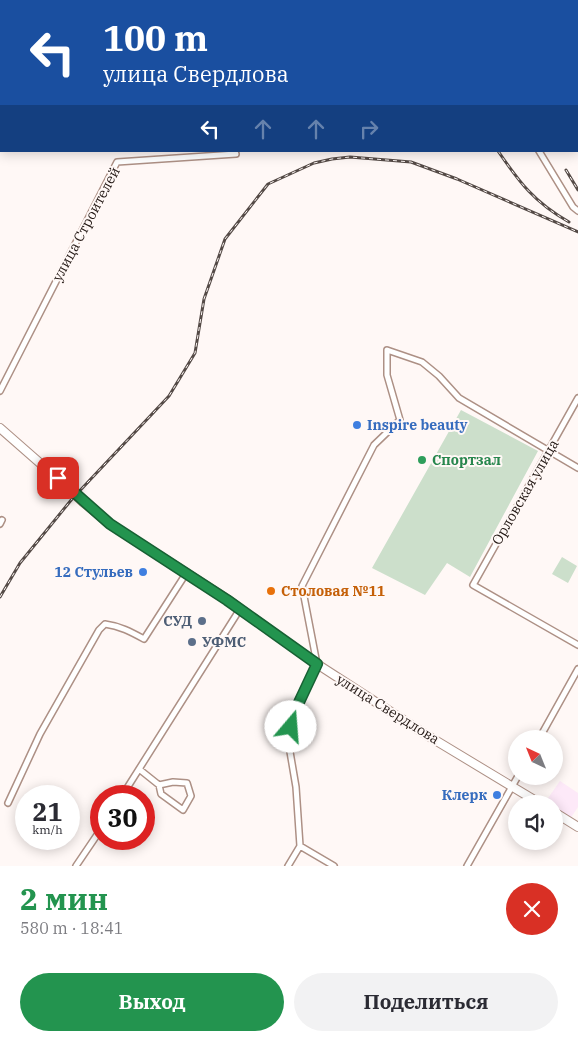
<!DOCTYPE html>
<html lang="ru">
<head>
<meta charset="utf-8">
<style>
	:root { --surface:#fff; --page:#f2f2f3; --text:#2b2b33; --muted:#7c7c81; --accent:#23944f }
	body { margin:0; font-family:"IBM Plex Serif",serif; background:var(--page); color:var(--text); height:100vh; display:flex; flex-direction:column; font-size:19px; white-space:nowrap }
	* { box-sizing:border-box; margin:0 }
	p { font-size:16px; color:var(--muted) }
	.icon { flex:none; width:28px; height:28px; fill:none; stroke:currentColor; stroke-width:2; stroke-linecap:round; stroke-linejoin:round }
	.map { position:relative; height:866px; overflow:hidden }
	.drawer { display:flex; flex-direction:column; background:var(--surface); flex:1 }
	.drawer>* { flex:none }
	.guide { position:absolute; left:0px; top:0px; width:579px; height:152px; box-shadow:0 2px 12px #0003; background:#1a4fa0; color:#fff; overflow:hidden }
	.needle { width:32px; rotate:317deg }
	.tools { position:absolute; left:508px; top:730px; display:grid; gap:10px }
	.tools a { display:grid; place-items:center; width:55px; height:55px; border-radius:50%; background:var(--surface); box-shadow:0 2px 12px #0003; font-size:25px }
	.speed { position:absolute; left:15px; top:785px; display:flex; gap:10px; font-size:25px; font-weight:700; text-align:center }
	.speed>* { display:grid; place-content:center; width:65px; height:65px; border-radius:50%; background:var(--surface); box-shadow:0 2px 12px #0003; line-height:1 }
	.speed small { font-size:12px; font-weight:400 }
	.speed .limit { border:8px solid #d22; background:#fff; color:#111 }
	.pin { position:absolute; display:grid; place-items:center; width:42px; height:42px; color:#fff; margin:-21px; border-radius:10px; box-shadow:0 2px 8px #0006 }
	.me { position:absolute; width:55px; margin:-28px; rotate:18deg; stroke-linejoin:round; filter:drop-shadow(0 0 4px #0008) }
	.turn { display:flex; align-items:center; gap:18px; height:105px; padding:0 20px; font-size:22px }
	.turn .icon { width:65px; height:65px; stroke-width:2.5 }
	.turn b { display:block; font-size:35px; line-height:42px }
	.lanes { display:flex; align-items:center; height:48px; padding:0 20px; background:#0003; justify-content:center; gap:25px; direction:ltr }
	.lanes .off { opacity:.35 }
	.round { display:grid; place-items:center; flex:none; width:52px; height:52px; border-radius:26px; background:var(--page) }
	.headline { display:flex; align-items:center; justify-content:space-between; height:85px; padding:0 20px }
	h1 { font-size:30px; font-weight:800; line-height:38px; color:var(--accent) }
	.cta { display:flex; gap:10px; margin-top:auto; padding:10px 20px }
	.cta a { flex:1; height:58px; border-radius:30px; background:var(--accent); color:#fff; font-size:20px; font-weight:800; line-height:58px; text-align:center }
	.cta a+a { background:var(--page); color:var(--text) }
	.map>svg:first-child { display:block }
</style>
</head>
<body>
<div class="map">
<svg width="578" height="866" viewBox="0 0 578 866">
	<rect width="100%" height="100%" fill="#fff8f6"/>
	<path fill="#fde9f8" d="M560,781l18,12v14l-8,12 -16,-10v-5h-10z"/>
	<path fill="#ccdfcb" d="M461,410l77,41 -68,126 -23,-14 -22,32 -53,-27z
		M562,557l15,9 -9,17 -16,-9z"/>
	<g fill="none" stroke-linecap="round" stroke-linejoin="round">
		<g stroke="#ad9085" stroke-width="8">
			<path id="street" d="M539,0l1,1
				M517,1l5,-1
				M578,50v1
				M539,151l34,56 5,4
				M0,391l117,-229 119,-8
				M578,398l-105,187 105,60
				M0,524l2,-4
				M539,739l39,-70
				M139,769l20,16 14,-3 14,1 4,13 -8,14 -22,-16 -2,-9
				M122,796l118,-187
				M8,803l32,-69 59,-104 6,-6c15,2 26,8 39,15l43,-67
				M300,846l34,20
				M76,866l25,-37
				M288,866l12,-20 -4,-59 -8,-47 6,-27 23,-49 -15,-78 72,-141 26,-25 -13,-45v-25l35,12 17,14 20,22 119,70
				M467,866l51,-90"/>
		</g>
		<g stroke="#ad9085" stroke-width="10">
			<path id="secondary" d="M0,428l57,50
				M83,502l27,22 117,75 90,65 108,70 116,70
				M554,812l24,15"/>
		</g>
		<use href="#street" stroke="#fff" stroke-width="5"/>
		<use href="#secondary" stroke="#fff" stroke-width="8"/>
		<g stroke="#544a46" stroke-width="3">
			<path id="rail" d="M245,0l2,1
				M517,0v1
				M40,1l3,-1
				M0,13l1,-1
				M0,24h1
				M578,122v1
				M498,151c22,32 36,51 71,71
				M566,170l12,20
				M0,597l20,-34 52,-64 97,-103 26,-43 9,-54 21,-60 43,-55 46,-21 18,-4 18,-2 61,5 46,17 121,53"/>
		</g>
		<use href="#rail" stroke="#fff8f6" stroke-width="1" stroke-dasharray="4" stroke-linecap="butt"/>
		<g stroke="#ad9085" stroke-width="10" stroke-linecap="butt">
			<path id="secondary-bridge" d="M57,478l26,24"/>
		</g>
		<use href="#secondary-bridge" stroke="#fff" stroke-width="8"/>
	</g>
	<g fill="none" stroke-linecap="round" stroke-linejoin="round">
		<g stroke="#176033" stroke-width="12">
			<path id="route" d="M58,478l52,46 117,76 90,64 -23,49 -3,14"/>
		</g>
		<use href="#route" stroke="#23944f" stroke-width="9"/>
	</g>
	<g fill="#3f7fe0" stroke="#fff8f6" stroke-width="2">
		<circle cx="357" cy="425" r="5"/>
		<circle cx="143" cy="572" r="5"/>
		<circle cx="497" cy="795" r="5"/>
	</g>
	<circle fill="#2e9e5b" stroke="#fff8f6" stroke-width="2" cx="422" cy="460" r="5"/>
	<circle fill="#e8710a" stroke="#fff8f6" stroke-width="2" cx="271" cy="591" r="5"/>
	<g fill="#5c6f8a" stroke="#fff8f6" stroke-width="2">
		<circle cx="202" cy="621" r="5"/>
		<circle cx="192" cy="642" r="5"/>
	</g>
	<g text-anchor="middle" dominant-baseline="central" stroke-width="4" stroke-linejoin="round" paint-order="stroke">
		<g font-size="14" fill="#211612" stroke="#fff8f6">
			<text transform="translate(86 224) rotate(-62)">улица Строителей</text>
			<text transform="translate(525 492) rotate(-60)">Орловская улица</text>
			<text transform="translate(388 709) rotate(32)">улица Свердлова</text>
		</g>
		<g font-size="14" font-weight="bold" fill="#366cbe" stroke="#fff8f6" text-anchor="end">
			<text x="367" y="425" text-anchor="start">Inspire beauty</text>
			<text x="133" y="572">12 Стульев</text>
			<text x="487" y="795">Клерк</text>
		</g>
		<g font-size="14" font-weight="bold" fill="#27864d" stroke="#fff8f6" text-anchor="start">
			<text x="432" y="460">Спортзал</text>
		</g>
		<g font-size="14" font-weight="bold" fill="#c56008" stroke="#fff8f6" text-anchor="start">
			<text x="281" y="591">Столовая №11</text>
		</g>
		<g font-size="14" font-weight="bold" fill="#4e5e75" stroke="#fff8f6" text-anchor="end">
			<text x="192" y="621">СУД</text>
			<text x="202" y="642" text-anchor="start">УФМС</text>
		</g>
	</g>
</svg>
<div class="tools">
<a><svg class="needle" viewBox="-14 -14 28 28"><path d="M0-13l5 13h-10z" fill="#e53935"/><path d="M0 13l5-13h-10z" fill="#7c7c81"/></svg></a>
<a><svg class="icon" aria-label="sound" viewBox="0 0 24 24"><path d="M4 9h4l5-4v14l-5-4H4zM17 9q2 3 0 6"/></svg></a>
</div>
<div class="speed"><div>21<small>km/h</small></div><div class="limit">30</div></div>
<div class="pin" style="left:58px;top:478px;background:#d93025"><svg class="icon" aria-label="arrive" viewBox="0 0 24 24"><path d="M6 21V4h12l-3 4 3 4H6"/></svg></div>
<svg class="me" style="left:291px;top:727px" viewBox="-20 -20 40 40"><circle r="19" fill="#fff"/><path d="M0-13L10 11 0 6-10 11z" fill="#23944f"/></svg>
<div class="guide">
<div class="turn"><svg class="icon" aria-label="left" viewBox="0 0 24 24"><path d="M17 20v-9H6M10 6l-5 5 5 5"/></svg><div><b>100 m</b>улица Свердлова</div></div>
<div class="lanes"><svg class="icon" aria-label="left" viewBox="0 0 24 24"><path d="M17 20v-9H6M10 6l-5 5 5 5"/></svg><svg class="icon off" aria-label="ahead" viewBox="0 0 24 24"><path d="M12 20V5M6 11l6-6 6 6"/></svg><svg class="icon off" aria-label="ahead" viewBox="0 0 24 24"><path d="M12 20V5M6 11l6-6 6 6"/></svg><svg class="icon off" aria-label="right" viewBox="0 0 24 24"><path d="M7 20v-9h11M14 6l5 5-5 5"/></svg></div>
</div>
</div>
<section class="drawer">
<div class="headline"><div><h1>2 мин</h1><p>580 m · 18:41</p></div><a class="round" style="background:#d93025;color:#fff"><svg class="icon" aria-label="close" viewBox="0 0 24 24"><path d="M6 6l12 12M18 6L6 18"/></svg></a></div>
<div class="cta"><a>Выход</a><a>Поделиться</a></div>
</section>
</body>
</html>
